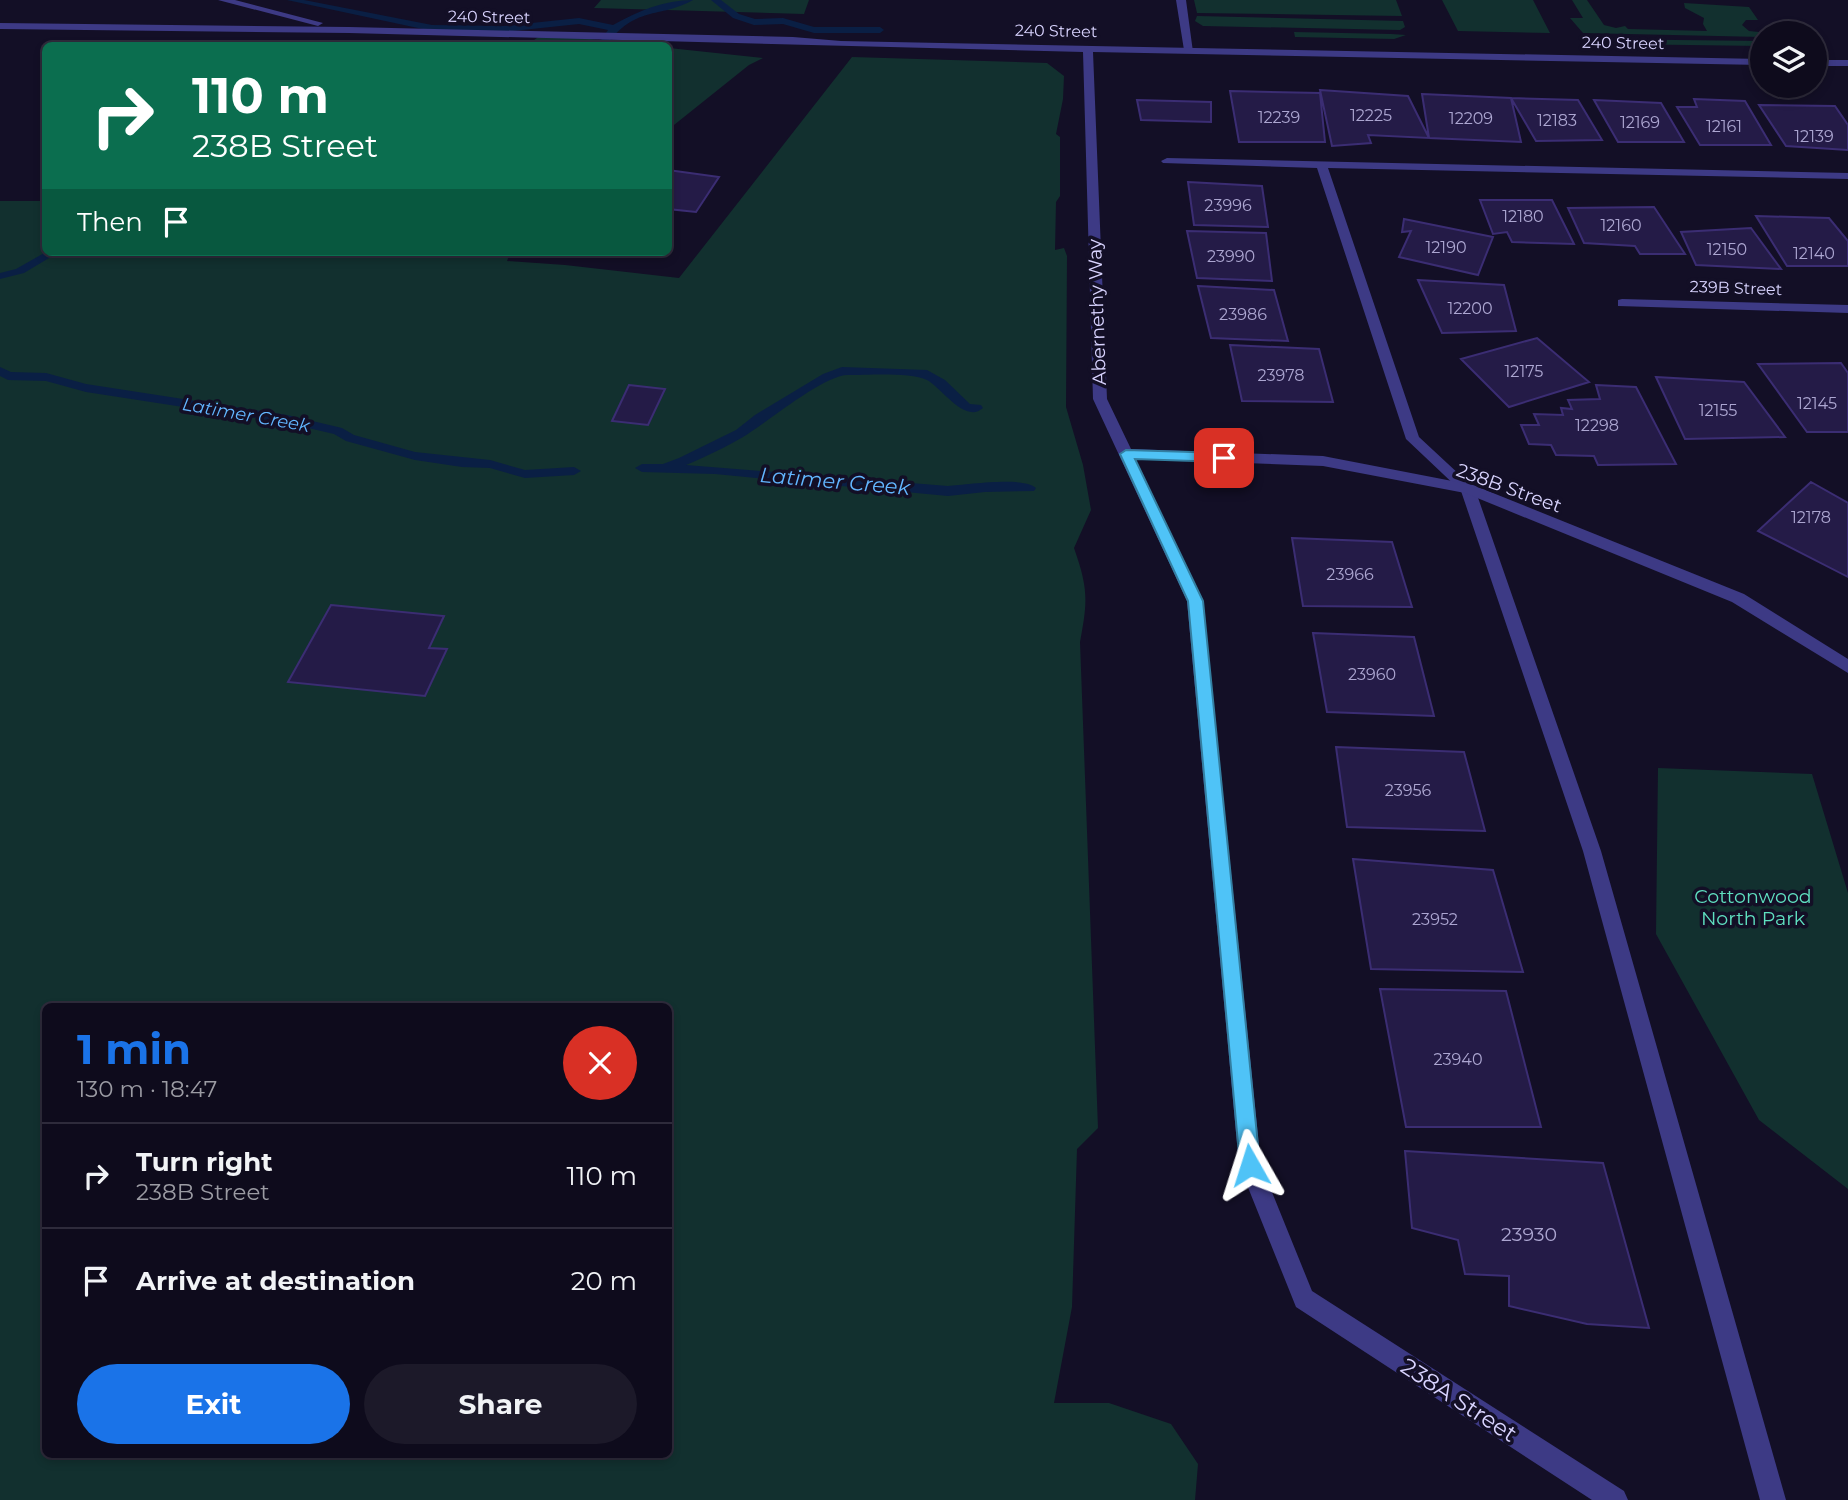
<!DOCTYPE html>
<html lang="en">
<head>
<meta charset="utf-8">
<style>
	:root { --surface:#0e0b1c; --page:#1c1929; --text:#f1f3f6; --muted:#9b9ba3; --line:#2e2b3b; --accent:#1a73e8 }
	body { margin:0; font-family:Montserrat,sans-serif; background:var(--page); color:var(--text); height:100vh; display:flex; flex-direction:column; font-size:26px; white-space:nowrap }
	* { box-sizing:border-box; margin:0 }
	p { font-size:23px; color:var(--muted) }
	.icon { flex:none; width:38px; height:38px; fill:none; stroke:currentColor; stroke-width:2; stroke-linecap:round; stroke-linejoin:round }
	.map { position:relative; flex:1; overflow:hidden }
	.details { position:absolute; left:42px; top:1003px; width:630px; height:455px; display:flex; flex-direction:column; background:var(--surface); border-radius:10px; box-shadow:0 4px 10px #0003,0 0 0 2px var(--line) }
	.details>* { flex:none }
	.banner { position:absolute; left:42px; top:42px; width:630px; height:214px; border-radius:10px; box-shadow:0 4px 10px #0003,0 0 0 2px var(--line); background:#0b6e4f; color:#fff; overflow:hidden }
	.buttons { position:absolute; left:1750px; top:21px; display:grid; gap:14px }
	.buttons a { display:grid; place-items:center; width:77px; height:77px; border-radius:50%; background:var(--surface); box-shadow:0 4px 10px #0003,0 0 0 2px var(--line); font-size:35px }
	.pin { position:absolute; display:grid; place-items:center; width:60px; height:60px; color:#fff; margin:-30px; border-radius:14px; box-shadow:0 4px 10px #0006 }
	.me { position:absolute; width:77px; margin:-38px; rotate:354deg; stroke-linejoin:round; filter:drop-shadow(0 0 5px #0008) }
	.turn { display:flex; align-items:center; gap:24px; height:147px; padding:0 35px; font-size:32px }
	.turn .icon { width:91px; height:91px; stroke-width:2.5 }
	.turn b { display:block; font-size:49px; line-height:60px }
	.then { display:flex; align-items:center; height:66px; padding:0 35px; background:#0003; gap:14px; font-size:26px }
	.round { display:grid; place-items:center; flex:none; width:74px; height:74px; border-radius:37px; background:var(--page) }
	.head { display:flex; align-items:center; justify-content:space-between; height:119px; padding:0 35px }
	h1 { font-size:42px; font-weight:700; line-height:52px; color:var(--accent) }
	.action { display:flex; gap:14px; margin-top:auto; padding:14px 35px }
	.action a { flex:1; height:80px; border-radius:42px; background:var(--accent); color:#fff; font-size:28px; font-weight:700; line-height:80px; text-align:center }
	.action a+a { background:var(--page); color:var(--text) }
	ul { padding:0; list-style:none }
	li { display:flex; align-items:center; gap:21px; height:105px; padding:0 35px; border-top:2px solid var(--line) }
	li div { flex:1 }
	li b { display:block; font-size:26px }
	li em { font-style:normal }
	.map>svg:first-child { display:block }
</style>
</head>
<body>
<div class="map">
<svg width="1848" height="1500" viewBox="0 0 1848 1500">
	<rect width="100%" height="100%" fill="#130f26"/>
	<path fill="#12302f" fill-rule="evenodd" d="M601,0h208l-5,14 -210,-6z
		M1194,0h202l6,16 -205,-3z
		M1442,0h91l17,33 -92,-2z
		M1572,0h15l17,25 12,3 9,-2 3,3 79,2 -4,-7 1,-6 -19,-10 -1,-5 65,4 9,13h-12l-4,5 7,6 20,2h-7v4l-179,-4 -13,-15h13z
		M1197,16l206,5 2,6 -5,3 -197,-4 -8,-5z
		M1294,32l97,2 15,1 -12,4 -99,-2z
		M543,34l102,11 -120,1z
		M1592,39l170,2v5l-148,-2z
		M669,48l94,10 -14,7 -80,64z
		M852,57l195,6 17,13 -1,23 -7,35 4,3v59l-4,6 -1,48 9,-2 3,8 -1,151 17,58 8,45 -17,38c14,40 14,52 6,94l18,486 -21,21 -5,158 -18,96h55l62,21 27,40 -3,36h-1195v-1299h45l1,51h460l3,4 -2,5 58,4 114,13zM46,1006h622v448h-622z
		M1658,768l154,6 36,119v296l-89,-69 -103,-186z"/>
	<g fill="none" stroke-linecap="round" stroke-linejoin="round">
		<path fill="#0a1f44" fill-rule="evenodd" d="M287,0h17l128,25 71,1 76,-8 34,7c25,-14 51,-25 80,-25 -34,19 -58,5 -87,46h-9l11,-16 -29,-6 -76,8 -71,-1z
			M711,0h10l18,14 16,5 28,-1 31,9h66l4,3 -4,3h-66l-31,-9 -29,1 -21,-7z
			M46,252h13l-35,21 -24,6v-6l16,-4z
			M0,367l11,5 35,1 40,11 201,31 55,13 12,7 61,17 75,8 35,10 49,-3 7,4 -7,4 -49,3 -35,-10 -28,-1 -47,-7 -69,-19 -12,-7 -47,-11 -201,-31 -40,-11 -38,-1 -8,-4z
			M842,367l85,3 18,10 25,24 11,1 2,3c-18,16 -40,-19 -56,-28 -16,-8 -59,-5 -79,-5 -25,0 -81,48 -105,62 -17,10 -38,20 -57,28l262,21c18,-1 76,-10 88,2l-2,3 -49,1 -37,4 -233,-22 -73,-2 -7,-4 7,-4h21l16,-6 57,-28 19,-15 68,-41z"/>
	</g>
	<path fill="#241b47" stroke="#3b2d73" stroke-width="2" d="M1320,90l88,6 21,42 -61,-3 3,8 -39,3z
		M1230,91l90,2 5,49h-86z
		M1422,94l89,4 10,44 -92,-4z
		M1511,98l67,2 24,40 -66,1z
		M1694,99l51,2 26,44h-71l-23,-38h20z
		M1137,100l74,2v20l-70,-2z
		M1594,100l67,3 23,39h-66z
		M1759,105l76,1 13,19v25l-62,-4z
		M668,170l51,7 -23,35 -28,-3z
		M1188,182l74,4 6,41 -74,-2z
		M1480,200h72l22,44 -62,-2 -5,-10 -14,2z
		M1654,207l31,47h-45l-5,-8 -51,-3 -16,-35z
		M1756,216l73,2 19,23v25h-61z
		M1404,219l89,18 -15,38 -79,-18 12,-26 -9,1z
		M1751,228l30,41 -85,-4 -15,-33z
		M1187,231l79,2 6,48 -75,-3z
		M1418,280l86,5 12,46 -74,2z
		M1198,286l76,4 14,51 -77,-3z
		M1537,338l52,44 -80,25 -48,-48z
		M1230,345l89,4 14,53 -91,-1z
		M1841,363l7,10v59h-41l-49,-68z
		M1656,377l88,5 41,55 -100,2z
		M629,385l36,4 -17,36 -36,-4z
		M1596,385l40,2 40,77 -78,1 -4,-9 -38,-1 -5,-10 -22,-1 -8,-19h18l-5,-11 29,1 -2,-7 11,1 -4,-9 32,-1z
		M1811,482l37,21v74l-90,-46z
		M1292,538l100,4 20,65 -109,-1z
		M331,605l113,11 -15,32 18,1 -22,47 -137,-14z
		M1313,633l101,4 20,79 -107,-4z
		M1336,747l128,5 21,79 -138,-4z
		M1353,859l140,11 30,102 -152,-3z
		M1380,989l126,2 35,136h-135z
		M1405,1151l198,12 46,165 -62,-4 -78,-18v-30l-44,-2 -7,-34 -46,-12z"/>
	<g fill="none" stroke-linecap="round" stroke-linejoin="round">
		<path fill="#3d3a85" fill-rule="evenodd" d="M1176,0h10l7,52 -9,-2z
			M1167,158l681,15v6l-520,-11 91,269 56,52 126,362 185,649h-26l-177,-649 -122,-360 -55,-52 -89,-271 -154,-5 -2,-2z"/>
		<path fill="#3d3a85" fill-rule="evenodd" d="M218,0h17l88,23 -5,3z
			M0,23l349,4 444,10 48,4 921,18v6l-669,-13 14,347 24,50 192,7 150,29 271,109 104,65v14l-116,-71 -267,-109 -142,-27 -188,-7 68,142 58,564 51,126 312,200 4,9h-36l-296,-193 -57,-142 -52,-564 -94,-202 -10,-347 -734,-19 -349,-4z
			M1815,60h33v6h-33z
			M1622,299l226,6v8l-230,-7v-6z"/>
	</g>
	<path fill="#4fc3f7" stroke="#337fa1" stroke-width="2" d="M1126,450l98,3 7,5 -7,4 -89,-3 68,142 57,564 -3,7 -7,3 -7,-3 -3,-7 -52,-564 -68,-147z"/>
	<g text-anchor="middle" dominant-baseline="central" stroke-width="7" stroke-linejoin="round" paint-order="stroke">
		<g font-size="16" fill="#d9d4ff" stroke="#130f26">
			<text transform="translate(489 17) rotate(1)">240 Street</text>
			<text transform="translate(1056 31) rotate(1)">240 Street</text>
			<text transform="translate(1623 43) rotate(1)">240 Street</text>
			<text transform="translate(1736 288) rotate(2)">239B Street</text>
		</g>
		<g font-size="16" fill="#aca6d1">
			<text x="1371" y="115">12225</text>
			<text x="1279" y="117">12239</text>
			<text x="1471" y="118">12209</text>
			<text x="1557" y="120">12183</text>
			<text x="1640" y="122">12169</text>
			<text x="1724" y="126">12161</text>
			<text x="1814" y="136">12139</text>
			<text x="1228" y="205">23996</text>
			<text x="1523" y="216">12180</text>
			<text x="1621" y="225">12160</text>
			<text x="1446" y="247">12190</text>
			<text x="1727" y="249">12150</text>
			<text x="1814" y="253">12140</text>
			<text x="1231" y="256">23990</text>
			<text x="1470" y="308">12200</text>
			<text x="1243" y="314">23986</text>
			<text x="1524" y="371">12175</text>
			<text x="1281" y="375">23978</text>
			<text x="1817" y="403">12145</text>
			<text x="1718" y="410">12155</text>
			<text x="1597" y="425">12298</text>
			<text x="1811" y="517">12178</text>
			<text x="1350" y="574">23966</text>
			<text x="1372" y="674">23960</text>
			<text x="1408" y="790">23956</text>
			<text x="1435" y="919">23952</text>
			<text x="1458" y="1059">23940</text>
		</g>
		<g font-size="18" font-style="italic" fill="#62b6ff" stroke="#130f26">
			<text transform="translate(246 415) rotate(10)">Latimer Creek</text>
		</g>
		<g font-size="19" fill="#d9d4ff" stroke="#130f26">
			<text transform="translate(1097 312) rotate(-92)">Abernethy Way</text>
			<text transform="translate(1509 488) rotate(20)">238B Street</text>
		</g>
		<g font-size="19" fill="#5fe0c0" stroke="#130f26">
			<text x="1753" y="896">Cottonwood<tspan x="1753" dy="22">North Park</tspan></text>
		</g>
		<g font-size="19" fill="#aca6d1">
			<text x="1529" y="1234">23930</text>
		</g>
		<g font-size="21" font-style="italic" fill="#62b6ff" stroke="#130f26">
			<text transform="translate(835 481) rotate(5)">Latimer Creek</text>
		</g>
		<g font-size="23" fill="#d9d4ff" stroke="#130f26">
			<text transform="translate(1459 1400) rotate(33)">238A Street</text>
		</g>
	</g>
</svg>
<div class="buttons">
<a><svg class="icon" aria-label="layers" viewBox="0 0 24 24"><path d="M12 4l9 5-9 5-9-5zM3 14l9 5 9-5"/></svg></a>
</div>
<div class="pin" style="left:1224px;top:458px;background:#d93025"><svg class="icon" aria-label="arrive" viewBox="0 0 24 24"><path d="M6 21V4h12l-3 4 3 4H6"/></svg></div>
<svg class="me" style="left:1250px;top:1165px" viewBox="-20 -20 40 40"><path d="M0-17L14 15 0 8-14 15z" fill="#4fc3f7" stroke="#fff" stroke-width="4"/></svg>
<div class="banner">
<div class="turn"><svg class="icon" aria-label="right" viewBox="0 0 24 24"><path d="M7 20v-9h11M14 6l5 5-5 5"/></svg><div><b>110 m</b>238B Street</div></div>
<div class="then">Then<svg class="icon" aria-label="arrive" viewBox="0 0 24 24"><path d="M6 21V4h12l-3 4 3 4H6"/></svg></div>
</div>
<section class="details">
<div class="head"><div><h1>1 min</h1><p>130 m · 18:47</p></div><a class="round" style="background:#d93025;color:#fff"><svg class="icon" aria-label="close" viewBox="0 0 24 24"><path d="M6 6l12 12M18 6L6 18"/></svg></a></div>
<ul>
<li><svg class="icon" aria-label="right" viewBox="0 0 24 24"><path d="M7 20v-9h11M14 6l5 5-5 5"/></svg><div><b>Turn right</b><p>238B Street</p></div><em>110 m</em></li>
<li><svg class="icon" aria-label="arrive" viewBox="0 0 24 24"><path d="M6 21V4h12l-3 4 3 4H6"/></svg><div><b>Arrive at destination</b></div><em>20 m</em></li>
</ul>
<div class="action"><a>Exit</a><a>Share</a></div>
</section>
</div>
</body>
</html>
